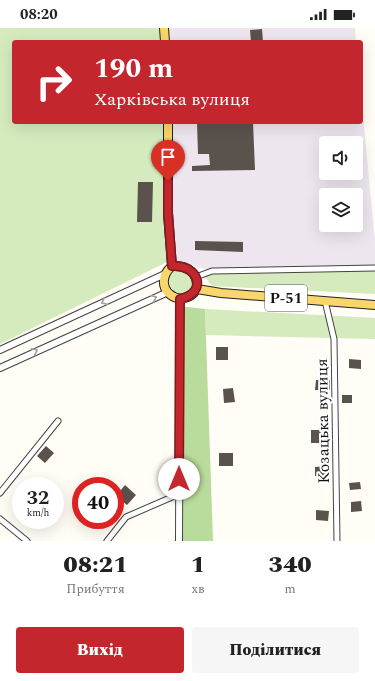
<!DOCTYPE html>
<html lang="uk">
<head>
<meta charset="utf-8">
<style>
	:root { --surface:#fff; --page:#f6f6f6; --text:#222; --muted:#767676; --accent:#c4262e }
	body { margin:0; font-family:Spectral,serif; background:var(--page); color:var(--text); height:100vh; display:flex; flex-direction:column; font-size:15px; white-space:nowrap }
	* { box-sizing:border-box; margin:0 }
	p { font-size:13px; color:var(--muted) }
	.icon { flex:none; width:22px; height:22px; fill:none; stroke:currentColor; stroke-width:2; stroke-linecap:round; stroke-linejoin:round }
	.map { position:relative; height:513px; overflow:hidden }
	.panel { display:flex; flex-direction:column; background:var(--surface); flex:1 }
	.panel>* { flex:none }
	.top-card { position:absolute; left:12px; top:12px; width:351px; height:84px; border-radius:4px; box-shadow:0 4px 16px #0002; background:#c4262e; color:#fff; overflow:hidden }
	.fabs { position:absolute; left:319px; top:108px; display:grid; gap:8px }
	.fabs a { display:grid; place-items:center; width:44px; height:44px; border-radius:4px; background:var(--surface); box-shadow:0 4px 16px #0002; font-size:20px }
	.speed { position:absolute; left:12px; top:449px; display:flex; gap:8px; font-size:20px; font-weight:700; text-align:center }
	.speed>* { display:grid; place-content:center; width:52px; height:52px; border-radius:50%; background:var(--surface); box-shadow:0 4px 16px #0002; line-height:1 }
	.speed small { font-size:10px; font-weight:400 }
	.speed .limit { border:6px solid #d22; background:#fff; color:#111 }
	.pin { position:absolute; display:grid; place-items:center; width:34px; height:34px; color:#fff; margin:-41px -17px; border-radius:50% 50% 50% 0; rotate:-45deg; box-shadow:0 0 4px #0007 }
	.pin .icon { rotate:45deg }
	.me { position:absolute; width:44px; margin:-22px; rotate:0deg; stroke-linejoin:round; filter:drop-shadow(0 0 3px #0008) }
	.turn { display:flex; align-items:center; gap:14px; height:84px; padding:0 16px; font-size:18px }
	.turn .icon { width:52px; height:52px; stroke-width:2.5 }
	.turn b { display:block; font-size:28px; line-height:34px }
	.eta { display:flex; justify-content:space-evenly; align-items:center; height:68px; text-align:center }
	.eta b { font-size:24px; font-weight:800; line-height:28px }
	.cta { display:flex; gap:8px; margin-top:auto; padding:8px 16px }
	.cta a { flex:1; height:46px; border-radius:4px; background:var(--accent); color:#fff; font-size:16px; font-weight:800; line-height:46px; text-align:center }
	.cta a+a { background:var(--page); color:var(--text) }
	.status { display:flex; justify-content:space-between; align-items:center; height:28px; padding:0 20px; background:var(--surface); direction:ltr }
	.status svg { height:11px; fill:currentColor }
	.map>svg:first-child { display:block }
</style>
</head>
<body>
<div class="status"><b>08:20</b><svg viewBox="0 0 49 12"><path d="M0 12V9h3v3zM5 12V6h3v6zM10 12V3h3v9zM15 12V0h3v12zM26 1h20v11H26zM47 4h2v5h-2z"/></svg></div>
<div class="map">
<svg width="375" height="513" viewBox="0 0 375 513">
	<rect width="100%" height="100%" fill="#fffdf5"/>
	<path fill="#eee6ef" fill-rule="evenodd" d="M164,0h191l1,14h-191z
		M361,67l14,146v27l-163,3 -41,-11 -3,-138h193zM326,115h30v30h-30zM326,167h30v30h-30z"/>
	<path fill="#d5ebbd" d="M0,0h164l1,14h-151v80h154l3,138 -171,84z
		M172,238l23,8 -2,20 -19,3 -10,-20z
		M375,240v26l-163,-8 -9,-12 9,-3z
		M205,281l170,9v21l-169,-4z"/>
	<path fill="#b9dc9c" d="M179,278l26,3 8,232h-34z"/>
	<path fill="#5a524d" d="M262,1l1,13h-12l-1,-12z
		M197,94h56l2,48 -63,1v-5l18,-1 -1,-11h-11z
		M138,154h15l-1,40h-15z
		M195,213l48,1v10l-48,-2z
		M216,319h12v13h-12z
		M349,331l12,1v9l-12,-1z
		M316,352h14v10h-15z
		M233,360l2,14 -11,1 -1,-14z
		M342,367h10v8h-10z
		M311,402h10l1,13h-11z
		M46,418l8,7 -9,10 -8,-7z
		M219,425h14v13h-14z
		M330,438v10h-15v-9z
		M360,454l1,7 -11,1 -1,-7z
		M125,457l11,10 -9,10 -11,-9z
		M361,473l1,10 -11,1v-10z
		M316,482l13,1 -1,10 -12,-1z"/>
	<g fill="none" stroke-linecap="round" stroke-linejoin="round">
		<g stroke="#444" stroke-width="7">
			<path id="minor" d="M196,249l16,-6 163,-3
				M325,273l9,38 3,202
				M0,465l58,-72
				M0,491l27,22
				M107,513l19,-24 53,-23"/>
		</g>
		<g stroke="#444" stroke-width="8">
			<path id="tertiary" d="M0,322l165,-76
				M0,340l168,-76
				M179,513l1,-242"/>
		</g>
		<g stroke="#222" stroke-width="10">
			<path id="primary" d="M164,0l1,14
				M168,94v91l4,53
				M172,238c-23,20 8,47 25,23
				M172,238c16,-1 26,7 25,23
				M197,261l24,4 154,12"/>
		</g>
		<use href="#minor" stroke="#fff" stroke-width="5"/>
		<use href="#tertiary" stroke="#fff" stroke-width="6"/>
		<use href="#primary" stroke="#f9d66b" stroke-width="8"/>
	</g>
	<defs><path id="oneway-chevron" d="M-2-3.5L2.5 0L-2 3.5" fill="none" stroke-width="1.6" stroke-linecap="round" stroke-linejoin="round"/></defs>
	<g stroke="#a0a0a0">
		<use href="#oneway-chevron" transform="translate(154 270) rotate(-23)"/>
		<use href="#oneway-chevron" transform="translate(104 274) rotate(155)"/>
		<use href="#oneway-chevron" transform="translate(35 323) rotate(-25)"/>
	</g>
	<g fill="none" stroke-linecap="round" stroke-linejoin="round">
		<g stroke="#7f191e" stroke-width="10">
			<path id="route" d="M168,153v32l4,53c26,-2 37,26 8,33l-1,180"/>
		</g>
		<use href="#route" stroke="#c4262e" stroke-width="7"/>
	</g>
	<g text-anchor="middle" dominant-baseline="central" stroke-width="4" stroke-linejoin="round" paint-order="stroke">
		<rect fill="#fff" stroke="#585858" stroke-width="1" x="265" y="257" width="42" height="26" rx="3"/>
		<g font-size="15" font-weight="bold" fill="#111">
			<text x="286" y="270">Р-51</text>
		</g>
		<g font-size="16" fill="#111" stroke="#fff">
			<text transform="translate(323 393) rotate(-91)">Козацька вулиця</text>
		</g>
	</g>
</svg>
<div class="fabs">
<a><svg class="icon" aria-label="sound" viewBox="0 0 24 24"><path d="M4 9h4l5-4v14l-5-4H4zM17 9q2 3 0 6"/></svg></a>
<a><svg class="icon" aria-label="layers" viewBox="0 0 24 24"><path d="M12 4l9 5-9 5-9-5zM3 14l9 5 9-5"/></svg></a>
</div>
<div class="speed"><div>32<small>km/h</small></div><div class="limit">40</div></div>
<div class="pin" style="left:168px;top:153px;background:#d93025"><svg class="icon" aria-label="arrive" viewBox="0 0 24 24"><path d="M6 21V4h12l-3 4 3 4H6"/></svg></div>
<svg class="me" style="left:179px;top:451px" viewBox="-20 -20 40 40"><circle r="19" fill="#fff"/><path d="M0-13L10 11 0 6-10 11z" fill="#c4262e"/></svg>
<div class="top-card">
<div class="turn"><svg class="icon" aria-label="right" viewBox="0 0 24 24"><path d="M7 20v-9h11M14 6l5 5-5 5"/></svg><div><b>190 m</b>Харківська вулиця</div></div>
</div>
</div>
<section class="panel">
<div class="eta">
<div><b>08:21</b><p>Прибуття</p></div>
<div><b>1</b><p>хв</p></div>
<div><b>340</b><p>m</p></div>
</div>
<div class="cta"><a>Вихід</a><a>Поділитися</a></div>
</section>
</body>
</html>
